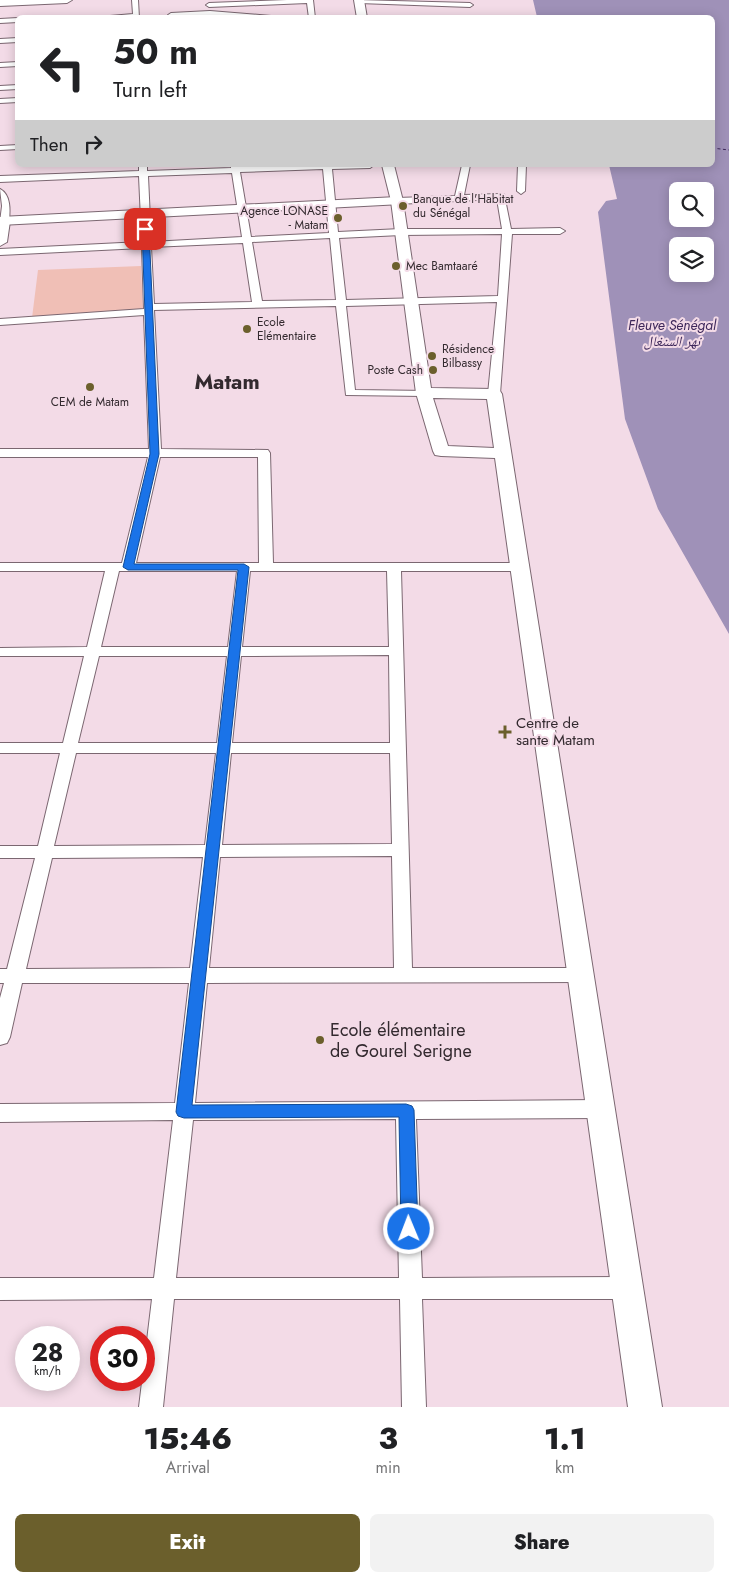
<!DOCTYPE html>
<html lang="en">
<head>
<meta charset="utf-8">
<style>
	:root { --surface:#fff; --page:#f2f2f2; --text:#202124; --muted:#757577; --accent:#6b5f2c }
	body { margin:0; font-family:Jost,"Noto Naskh Arabic",sans-serif; background:var(--page); color:var(--text); height:100vh; display:flex; flex-direction:column; font-size:19px; white-space:nowrap }
	* { box-sizing:border-box; margin:0 }
	p { font-size:16px; color:var(--muted) }
	.icon { flex:none; width:28px; height:28px; fill:none; stroke:currentColor; stroke-width:2; stroke-linecap:round; stroke-linejoin:round }
	.map { position:relative; height:1407px; overflow:hidden }
	.panel { display:flex; flex-direction:column; background:var(--surface); flex:1 }
	.panel>* { flex:none }
	.top-card { position:absolute; left:15px; top:15px; width:700px; height:152px; border-radius:8px; box-shadow:0 2px 12px #0003; background:#fff; color:var(--text); overflow:hidden }
	.buttons { position:absolute; left:669px; top:182px; display:grid; gap:10px }
	.buttons a { display:grid; place-items:center; width:45px; height:45px; border-radius:8px; background:var(--surface); box-shadow:0 2px 12px #0003; font-size:25px }
	.speed { position:absolute; left:15px; top:1326px; display:flex; gap:10px; font-size:25px; font-weight:700; text-align:center }
	.speed>* { display:grid; place-content:center; width:65px; height:65px; border-radius:50%; background:var(--surface); box-shadow:0 2px 12px #0003; line-height:1 }
	.speed small { font-size:12px; font-weight:400 }
	.speed .limit { border:8px solid #d22; background:#fff; color:#111 }
	.pin { position:absolute; display:grid; place-items:center; width:42px; height:42px; color:#fff; margin:-21px; border-radius:10px; box-shadow:0 2px 8px #0006 }
	.me { position:absolute; width:55px; margin:-28px; rotate:359deg; stroke-linejoin:round; filter:drop-shadow(0 0 4px #0008) }
	.turn { display:flex; align-items:center; gap:18px; height:105px; padding:0 15px; font-size:22px }
	.turn .icon { width:65px; height:65px; stroke-width:2.5 }
	.turn b { display:block; font-size:35px; line-height:42px }
	.then { display:flex; align-items:center; height:48px; padding:0 15px; background:#0003; gap:10px; font-size:19px }
	.eta { display:flex; justify-content:space-evenly; align-items:center; height:85px; text-align:center }
	.eta b { font-size:30px; font-weight:800; line-height:35px }
	.action { display:flex; gap:10px; margin-top:auto; padding:10px 15px }
	.action a { flex:1; height:58px; border-radius:8px; background:var(--accent); color:#fff; font-size:20px; font-weight:800; line-height:58px; text-align:center }
	.action a+a { background:var(--page); color:var(--text) }
	.map>svg:first-child { display:block }
</style>
</head>
<body>
<div class="map">
<svg width="729" height="1407" viewBox="0 0 729 1407">
	<rect width="100%" height="100%" fill="#f3dbe7"/>
	<path fill="#f0bfb6" d="M141,266l2,45 -111,7 6,-48z"/>
	<path fill="#9f91b8" fill-rule="evenodd" d="M533,0h196v634l-71,-125 -33,-90 -27,-207 8,-11 11,-2 -8,-34h103v-147l-175,-1zM678,191h27v28h-27zM678,246h27v28h-27z"/>
	<g fill="none" stroke-linecap="round" stroke-linejoin="round">
		<path stroke="#3e285b" stroke-width="1" stroke-dasharray="3 2.5" stroke-linecap="butt" d="M712,148l17,2"/>
		<g stroke="#7b6771" stroke-width="2">
			<path id="street" d="M132,0h6l1,18h-52l46,-4z
				M287,0h26l2,18h-6l-2,-15 -98,4 -3,-2 3,-2z
				M356,0l114,3 3,2 -3,2 -111,-4z
				M210,11l61,5 3,2 -64,-3 -39,2 -3,-2 3,-2z
				M18,18v4l-18,1v-4z
				M18,38v4l-18,1v-4z
				M18,62v4l-18,1v-4z
				M18,85v4l-18,1v-4z
				M18,98v4l-18,1v-4z
				M18,145v4l-18,1v-4z
				M139,165h8v6l84,-3v-3h8l1,2 134,-2 -4,3 -38,1 6,63 63,-3h101l-5,-30 -100,5 -4,-3 4,-3 58,-2 7,-31h8l-6,30 40,-1 7,35 49,-1 5,3 -5,3h-48l-12,160 -6,3 -6,-3 9,-92 -151,4 9,84 73,1 2,2 -2,2 -4,1 -78,-1 -10,-89 -182,4 7,139 107,1 2,3 3,110h247l7,4 -7,4h-119l11,397h169l6,2 3,5 -3,5 -6,2 -374,1 -12,120 406,-3 7,3 3,6 -3,6 -7,3 -185,1 6,159 205,-1 8,4 3,7 -3,7 -8,4h-205l4,108h-24l-2,-108h-226l-11,108h-24l13,-108 -152,1v-22h154l19,-158 -173,2v-18l175,-1 14,-120h-167l-12,54 -3,6 -7,2v-47l4,-15h-4v-14h7l28,-111h-35v-12h38l22,-93h-60v-10h63l21,-87h-84v-8l87,-1 18,-76h-105v-8h122l26,-106h-148v-8h149l-5,-134 -144,10v-6l144,-10 -2,-61 -142,7v-6l142,-7 -3,-66 -139,6v-6l139,-5zM323,169l6,64 -78,4 -11,-65zM232,173l10,64 -91,5 -3,-66zM502,234l-4,62 -152,4 -7,-62 62,-3zM330,238l6,62 -74,1 -10,-59zM243,243l9,59 -98,2 -3,-57zM160,457h98l1,106h-123zM119,571h118l-9,76h-127zM250,571h137l2,76h-147zM389,655l1,88h-158l9,-87zM99,656h128l-10,87h-139zM76,753h140l-11,92 -151,1zM231,753h159l2,91 -170,1zM392,856l2,112h-185l11,-111zM203,857l-13,111 -164,1 26,-111zM396,1119l3,159h-223l17,-158z
				M518,165h8l-1,26 -4,3 -4,-3z
				M0,189c11,6 10,21 9,32l-5,3 -4,-2 2,-16z"/>
		</g>
		<g stroke="#7b6771" stroke-width="2">
			<path id="secondary" d="M0,0h72l-5,3 -67,3z
				M354,0h10l3,18h-10z
				M382,165h12l9,36 28,187 63,1 6,2 2,3 160,1013h-34l-133,-949 -54,-2 -6,-1 -2,-4 -17,-58 -25,-192zM433,398l54,1 7,49 -46,-2z
				M4,217l6,4 -3,21 -7,4v-28z"/>
		</g>
		<g stroke="#7b6771" stroke-width="2">
			<path id="primary" d="M397,197l7,4 -2,3 -402,21v-8z"/>
		</g>
		<use href="#street" fill="#fff" fill-rule="evenodd"/>
		<use href="#secondary" fill="#fff" fill-rule="evenodd"/>
		<use href="#primary" fill="#fff" fill-rule="evenodd"/>
	</g>
	<path fill="#1a73e8" stroke="#114b97" d="M145,227l4,2 10,225 -25,110h110l5,3 -57,538 214,-1 6,2 2,4 4,119 -3,5 -6,2 -5,-2 -3,-5 -2,-112 -215,1 -6,-2 -2,-4 62,-542h-110l-5,-3 27,-113 -8,-225z"/>
	<g fill="#6b5f2c" stroke="#f3dbe7" stroke-width="2">
		<circle cx="403" cy="206" r="5"/>
		<circle cx="338" cy="218" r="5"/>
		<circle cx="396" cy="266" r="5"/>
		<circle cx="247" cy="329" r="5"/>
		<circle cx="432" cy="356" r="5"/>
		<circle cx="433" cy="370" r="5"/>
		<circle cx="90" cy="387" r="5"/>
		<path d="M502.5 724.5h5v5h5v5h-5v5h-5v-5h-5v-5h5z"/>
		<circle cx="320" cy="1040" r="5"/>
	</g>
	<g text-anchor="middle" dominant-baseline="central" stroke-width="4" stroke-linejoin="round" paint-order="stroke">
		<g font-size="12" fill="#332a2f" stroke="#f3dbe7" text-anchor="start">
			<text x="413" y="199">Banque de l'Habitat<tspan x="413" dy="14">du Sénégal</tspan></text>
			<text x="328" y="211" text-anchor="end">Agence LONASE<tspan x="328" dy="14">- Matam</tspan></text>
			<text x="406" y="266">Mec Bamtaaré</text>
			<text x="257" y="322">Ecole<tspan x="257" dy="14">Elémentaire</tspan></text>
			<text x="442" y="349">Résidence<tspan x="442" dy="14">Bilbassy</tspan></text>
			<text x="423" y="370" text-anchor="end">Poste Cash</text>
			<text x="90" y="402" text-anchor="middle">CEM de Matam</text>
		</g>
		<g font-size="14" font-style="italic" fill="#3e285b" stroke="#f3dbe7">
			<text x="672" y="325">Fleuve Sénégal<tspan x="672" dy="16">نهر السنغال</tspan></text>
		</g>
		<g font-size="15" fill="#332a2f" stroke="#f3dbe7" text-anchor="start">
			<text x="516" y="723">Centre de<tspan x="516" dy="17">sante Matam</tspan></text>
		</g>
		<g font-size="18" fill="#332a2f" stroke="#f3dbe7" text-anchor="start">
			<text x="330" y="1030">Ecole élémentaire<tspan x="330" dy="21">de Gourel Serigne</tspan></text>
		</g>
		<g font-size="21" font-weight="bold" fill="#332a2f" stroke="#f3dbe7">
			<text x="227" y="382">Matam</text>
		</g>
	</g>
</svg>
<div class="buttons">
<a><svg class="icon" aria-label="search" viewBox="0 0 24 24"><circle cx="10" cy="10" r="6"/><path d="M15 15l6 6"/></svg></a>
<a><svg class="icon" aria-label="layers" viewBox="0 0 24 24"><path d="M12 4l9 5-9 5-9-5zM3 14l9 5 9-5"/></svg></a>
</div>
<div class="speed"><div>28<small>km/h</small></div><div class="limit">30</div></div>
<div class="pin" style="left:145px;top:229px;background:#d93025"><svg class="icon" aria-label="arrive" viewBox="0 0 24 24"><path d="M6 21V4h12l-3 4 3 4H6"/></svg></div>
<svg class="me" style="left:409px;top:1229px" viewBox="-20 -20 40 40"><circle r="17" fill="#1a73e8" stroke="#fff" stroke-width="3"/><path d="M0-11L8 9 0 5-8 9z" fill="#fff"/></svg>
<div class="top-card">
<div class="turn"><svg class="icon" aria-label="left" viewBox="0 0 24 24"><path d="M17 20v-9H6M10 6l-5 5 5 5"/></svg><div><b>50 m</b>Turn left</div></div>
<div class="then">Then<svg class="icon" aria-label="right" viewBox="0 0 24 24"><path d="M7 20v-9h11M14 6l5 5-5 5"/></svg></div>
</div>
</div>
<section class="panel">
<div class="eta">
<div><b>15:46</b><p>Arrival</p></div>
<div><b>3</b><p>min</p></div>
<div><b>1.1</b><p>km</p></div>
</div>
<div class="action"><a>Exit</a><a>Share</a></div>
</section>
</body>
</html>
